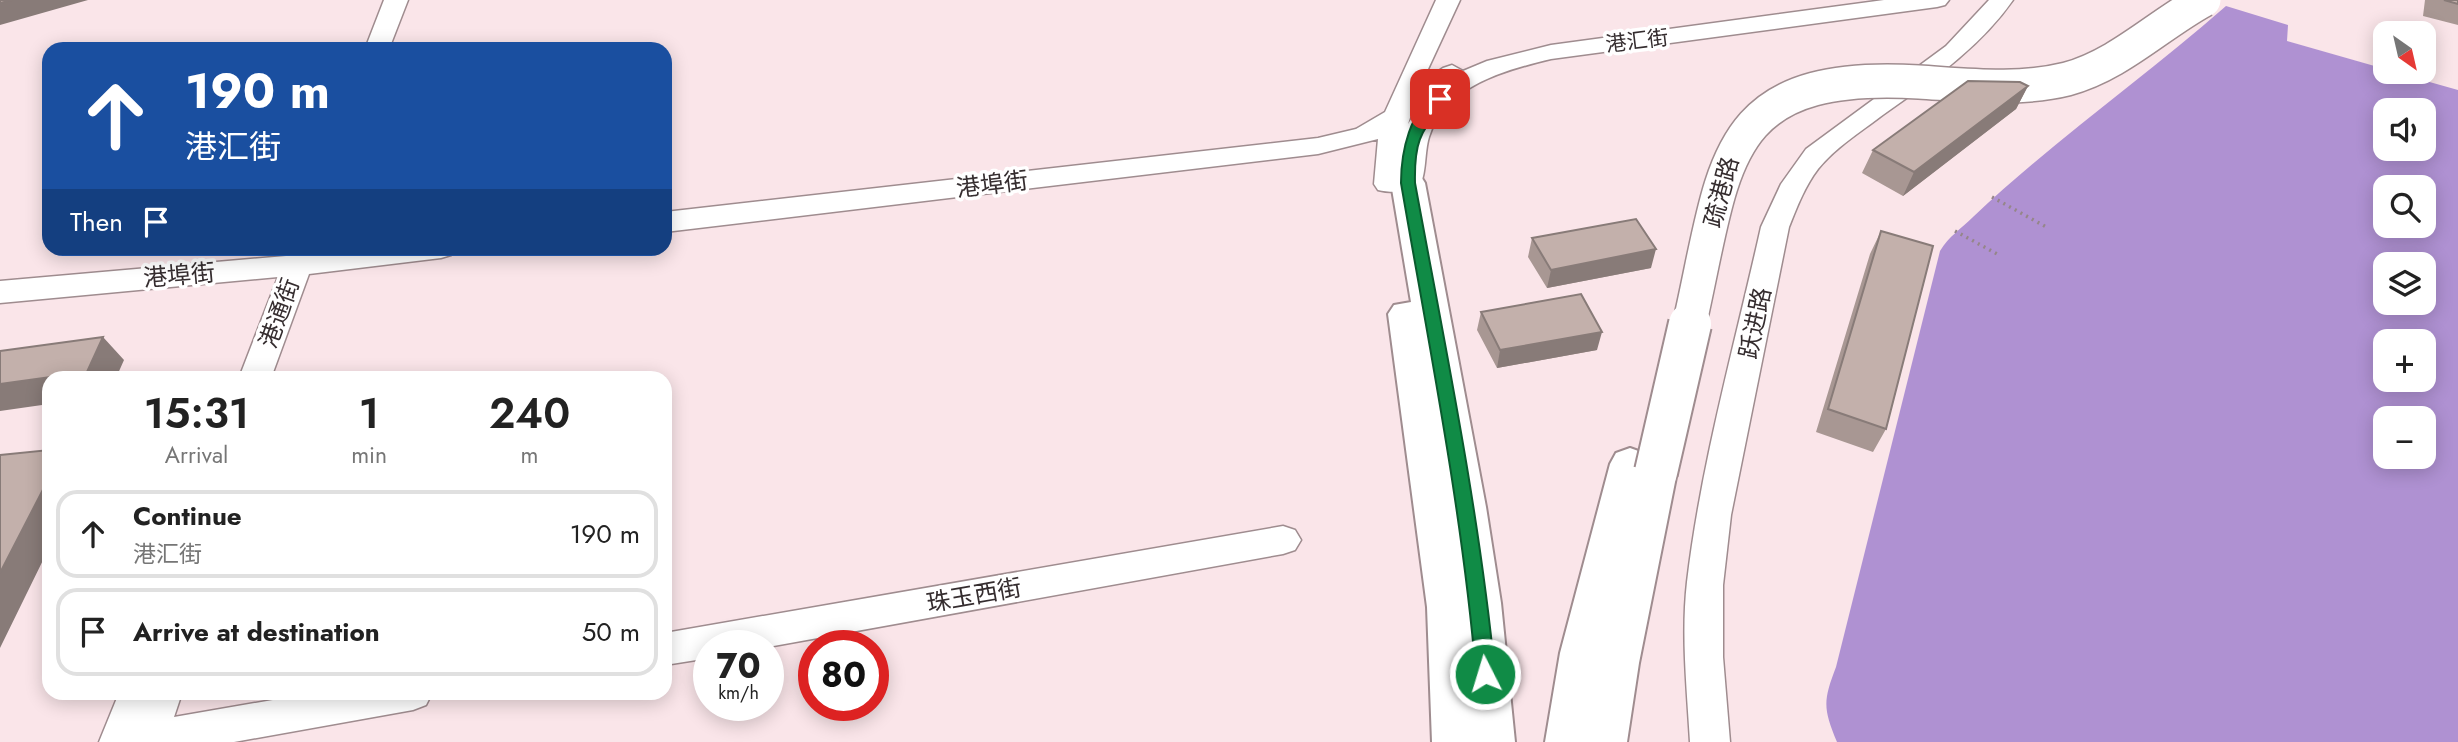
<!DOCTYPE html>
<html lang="en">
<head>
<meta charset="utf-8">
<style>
	:root { --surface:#fff; --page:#f2f2f2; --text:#222; --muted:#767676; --line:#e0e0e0 }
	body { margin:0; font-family:Jost,"Noto Sans SC",sans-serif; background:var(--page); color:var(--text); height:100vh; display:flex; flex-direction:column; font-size:26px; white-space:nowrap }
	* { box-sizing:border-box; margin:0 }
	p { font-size:23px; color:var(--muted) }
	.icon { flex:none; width:38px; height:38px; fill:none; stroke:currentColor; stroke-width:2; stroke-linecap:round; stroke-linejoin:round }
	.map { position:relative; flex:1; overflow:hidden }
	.sheet { position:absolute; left:42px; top:371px; width:630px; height:329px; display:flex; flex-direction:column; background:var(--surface); border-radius:21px; box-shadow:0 4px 18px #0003 }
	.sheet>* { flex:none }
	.guide { position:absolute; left:42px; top:42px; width:630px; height:214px; border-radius:21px; box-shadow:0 4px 18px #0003; background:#1a4fa0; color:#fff; overflow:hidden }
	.needle { width:46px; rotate:146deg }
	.tools { position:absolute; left:2373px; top:21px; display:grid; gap:14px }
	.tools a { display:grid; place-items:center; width:63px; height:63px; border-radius:14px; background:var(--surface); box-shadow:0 4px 18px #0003; font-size:35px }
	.speed { position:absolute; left:693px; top:630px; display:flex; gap:14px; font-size:35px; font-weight:700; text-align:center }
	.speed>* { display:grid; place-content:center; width:91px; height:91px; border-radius:50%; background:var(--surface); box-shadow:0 4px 18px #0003; line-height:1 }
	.speed small { font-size:18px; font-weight:400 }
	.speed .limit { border:10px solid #d22; background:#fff; color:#111 }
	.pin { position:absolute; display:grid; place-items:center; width:60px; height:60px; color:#fff; margin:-30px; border-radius:14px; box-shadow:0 4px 10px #0006 }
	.me { position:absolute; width:77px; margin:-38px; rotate:355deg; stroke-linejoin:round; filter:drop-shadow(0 0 5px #0008) }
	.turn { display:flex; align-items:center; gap:24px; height:147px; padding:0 28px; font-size:32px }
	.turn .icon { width:91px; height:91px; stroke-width:2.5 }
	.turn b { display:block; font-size:49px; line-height:60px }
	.then { display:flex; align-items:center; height:66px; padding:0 28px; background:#0003; gap:14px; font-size:26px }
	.eta { display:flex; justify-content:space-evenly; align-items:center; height:119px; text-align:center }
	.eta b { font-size:42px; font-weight:600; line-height:49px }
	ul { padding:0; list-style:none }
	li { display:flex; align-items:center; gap:21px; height:88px; margin:0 14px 10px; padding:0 14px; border:4px solid var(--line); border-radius:21px }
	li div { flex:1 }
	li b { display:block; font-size:26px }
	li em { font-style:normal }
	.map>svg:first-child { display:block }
</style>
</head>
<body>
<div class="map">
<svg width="2458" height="742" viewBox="0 0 2458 742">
	<rect width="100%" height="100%" fill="#fae5e9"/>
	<path fill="#af91d2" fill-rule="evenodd" d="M2226,6l62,19 -1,16 98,28v3h9l64,18v652h-621c-14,-34 -14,-41 -1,-75l104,-416c9,-15 21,-22 33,-34 80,-76 170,-138 253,-211zM2424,110v39h-39v-39zM2424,187v39h-39v-39zM2385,264h39v39h-39zM2424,341v39h-39v-39zM2424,418v39h-39v-39z"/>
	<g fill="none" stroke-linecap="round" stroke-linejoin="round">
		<g stroke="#9f8c8f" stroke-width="3">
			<path id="minor" d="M384,0h24l-19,49h-24z
				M1436,0h24l-38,82 21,-14 9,-3 11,6 24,-10 64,-16 333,-45h65l-4,5 -8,2 -386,52c-46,11 -106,27 -122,78 -5,16 -2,38 -11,52 -11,3 -29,4 -40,1l-4,-6 4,-45 -60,15 -653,78v-20l653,-74 38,-9 29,-17zM1416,99l7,2 -15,23z
				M1989,0h24c-35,50 -84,82 -133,117 -21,16 -45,31 -62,52 -13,17 -21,38 -29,58l-58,288 -8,70v72l7,85h-40c-3,-53 -9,-107 -3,-160 14,-119 48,-238 74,-355l20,-43 25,-35 140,-103z
				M289,248h28l-1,5 37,-5h102l-4,7 -10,3 -132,16 -38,104h-32l39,-101 -278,26v-22l286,-25z
				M1283,526l12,4 6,10 -6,10 -12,4 -515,93 -59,-1v12l-44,7v-32z
				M119,693h63l-8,24 139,-24h119l-6,12 -13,5 -179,32h-135z"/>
		</g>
		<g stroke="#9f8c8f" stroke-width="4">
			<path id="highway" d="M1408,172l12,3 5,8 61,324 15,96 14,139h-83l-5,-135 -39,-293 6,-9 17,-3 -20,-119 5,-8z
				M1630,448l14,5 4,6 8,-3 15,4 6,12 -38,191 -12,79h-82l15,-89 50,-189 6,-11z"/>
		</g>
		<path stroke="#958689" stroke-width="3.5" stroke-dasharray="2 4.5" stroke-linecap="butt" d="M1992,197l56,31
			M1955,231l44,24"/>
		<use href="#minor" fill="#fff" fill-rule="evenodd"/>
		<use href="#highway" fill="#fff" fill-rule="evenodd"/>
		<g stroke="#9f8c8f" stroke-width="36" stroke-linecap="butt">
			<path id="highway-bridge-far1" d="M1689,326c37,-161 28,-256 230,-244 49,3 100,9 148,-3 52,-14 91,-54 137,-79"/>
		</g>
		<g stroke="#9f8c8f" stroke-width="46" stroke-linecap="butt">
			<path id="highway-bridge" d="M1656,472l34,-148"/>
		</g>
		<use href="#highway-bridge-far1" stroke="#fff" stroke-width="33"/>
		<use href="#highway-bridge" stroke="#fff" stroke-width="42"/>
	</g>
	<path fill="#a89793" d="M2425,0h33v25l-35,-9z
		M2028,86l-12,23 -113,87 -41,-23 11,-23z
		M1881,231l5,198 -13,23 -57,-20 54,-178z
		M1532,238l119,30 -104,20 -19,-31z
		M1481,312l116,38 -100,18 -20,-38z"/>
	<path fill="#887b78" d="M12,0h76l-88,25v-22z
		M2028,86l-12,23 -113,87 11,-24z
		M1656,249l-5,19 -104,20 4,-18z
		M1602,332l-5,18 -100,18 3,-18z
		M103,337l21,23 -8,18h-67v26l-49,7v-27z
		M49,478v70l-49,100v-75z"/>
	<path fill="#c3b0ab" stroke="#887b78" stroke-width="2" d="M0,0h12l-12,3z
		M2444,0h14v4z
		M1968,81l52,1 8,4 -114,86 -41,-22z
		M1636,219l20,30 -105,21 -19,-32z
		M1881,231l52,15 -47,183 -58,-20z
		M1581,294l21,38 -102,18 -19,-38z
		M103,337l-16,35 -87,12v-33z
		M49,450v28l-49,95v-118z"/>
	<path fill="#108b46" stroke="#0a5a2e" stroke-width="2" d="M1440,95l6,4c-25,34 -32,40 -31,84 30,163 64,326 80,491l-3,6 -7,2 -7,-2 -2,-6c-14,-165 -47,-328 -75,-491 0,-28 8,-77 39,-88z"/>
	<g text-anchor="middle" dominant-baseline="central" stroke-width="7" stroke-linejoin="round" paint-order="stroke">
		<g font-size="21" fill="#352d2f" stroke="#fff">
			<text transform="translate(1637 41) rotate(-7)">港汇街</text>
		</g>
		<g font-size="24" fill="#352d2f" stroke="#fff">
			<text transform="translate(992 184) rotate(-7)">港埠街</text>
			<text transform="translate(1721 192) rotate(-75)">疏港路</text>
			<text transform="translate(179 275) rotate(-5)">港埠街</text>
			<text transform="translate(279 313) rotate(-70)">港通街</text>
			<text transform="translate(1755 323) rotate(-78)">跃进路</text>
			<text transform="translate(974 595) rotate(-10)">珠玉西街</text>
		</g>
	</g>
</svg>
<div class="tools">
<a><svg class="needle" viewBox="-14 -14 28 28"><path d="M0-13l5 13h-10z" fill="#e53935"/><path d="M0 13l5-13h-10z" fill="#767676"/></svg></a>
<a><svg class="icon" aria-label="sound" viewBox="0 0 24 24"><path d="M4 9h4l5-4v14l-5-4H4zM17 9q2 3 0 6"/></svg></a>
<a><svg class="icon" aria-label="search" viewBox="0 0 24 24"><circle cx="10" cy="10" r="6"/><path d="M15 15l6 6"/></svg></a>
<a><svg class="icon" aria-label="layers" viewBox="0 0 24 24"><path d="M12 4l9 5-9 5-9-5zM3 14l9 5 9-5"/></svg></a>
<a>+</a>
<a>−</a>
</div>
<div class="speed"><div>70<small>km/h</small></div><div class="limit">80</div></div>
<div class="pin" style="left:1440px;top:99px;background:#d93025"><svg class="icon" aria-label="arrive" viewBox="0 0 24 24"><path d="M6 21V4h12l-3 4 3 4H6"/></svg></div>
<svg class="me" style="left:1485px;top:674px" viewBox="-20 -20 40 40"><circle r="17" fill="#108b46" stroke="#fff" stroke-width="3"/><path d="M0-11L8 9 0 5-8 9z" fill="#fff"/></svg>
<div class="guide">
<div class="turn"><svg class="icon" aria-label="ahead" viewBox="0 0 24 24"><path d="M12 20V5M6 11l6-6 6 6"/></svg><div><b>190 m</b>港汇街</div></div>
<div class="then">Then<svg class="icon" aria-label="arrive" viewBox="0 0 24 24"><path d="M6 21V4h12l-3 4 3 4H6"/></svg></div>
</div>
<section class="sheet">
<div class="eta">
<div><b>15:31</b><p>Arrival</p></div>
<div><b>1</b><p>min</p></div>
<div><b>240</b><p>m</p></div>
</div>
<ul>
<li><svg class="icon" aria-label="ahead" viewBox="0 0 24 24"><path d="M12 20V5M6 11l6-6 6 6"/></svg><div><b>Continue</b><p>港汇街</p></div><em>190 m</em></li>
<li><svg class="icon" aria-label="arrive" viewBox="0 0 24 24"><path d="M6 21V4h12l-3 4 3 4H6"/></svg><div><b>Arrive at destination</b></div><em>50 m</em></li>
</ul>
</section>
</div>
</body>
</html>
